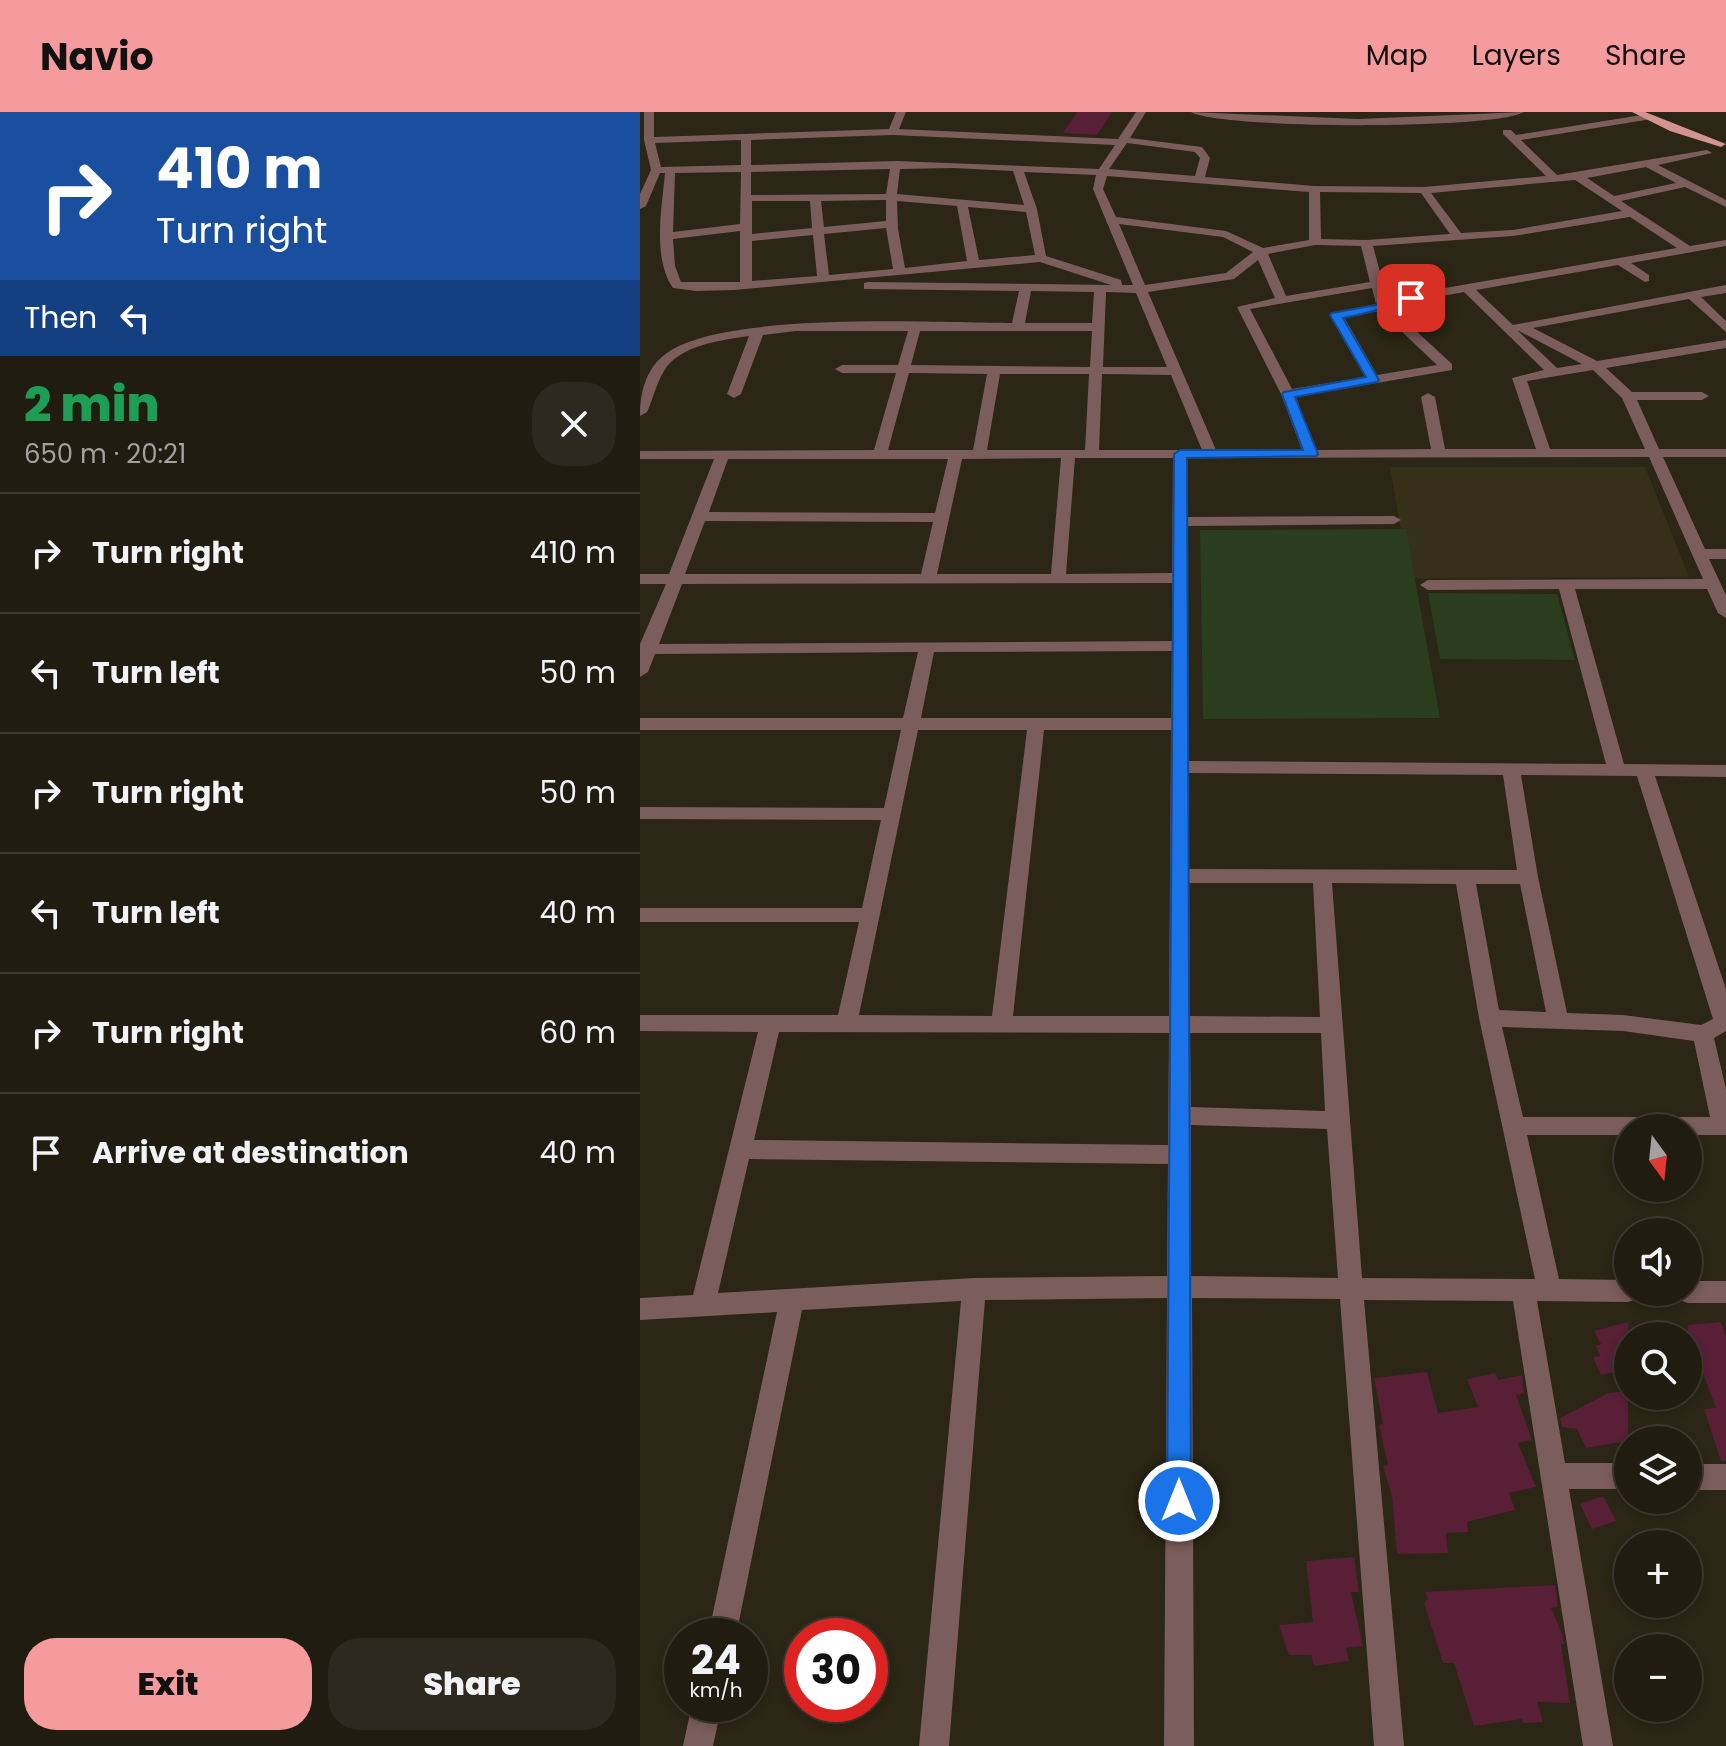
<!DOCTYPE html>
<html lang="en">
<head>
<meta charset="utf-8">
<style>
	:root { --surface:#201c10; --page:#2d291e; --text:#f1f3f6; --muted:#a2a19f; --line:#3d3a30; --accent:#f59b9e }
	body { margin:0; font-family:Poppins,sans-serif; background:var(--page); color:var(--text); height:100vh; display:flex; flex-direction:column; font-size:30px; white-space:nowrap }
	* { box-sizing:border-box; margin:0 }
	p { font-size:26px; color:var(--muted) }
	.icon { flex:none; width:44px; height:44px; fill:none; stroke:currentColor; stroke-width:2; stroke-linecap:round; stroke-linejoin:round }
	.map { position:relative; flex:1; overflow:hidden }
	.sheet { display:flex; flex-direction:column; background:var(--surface); width:640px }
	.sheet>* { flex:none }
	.guide { background:#1a4fa0; color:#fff; overflow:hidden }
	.needle { width:52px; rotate:165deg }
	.controls { position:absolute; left:974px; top:1002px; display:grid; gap:16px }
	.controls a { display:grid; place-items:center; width:88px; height:88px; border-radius:50%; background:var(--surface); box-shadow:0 4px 12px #0003,0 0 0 2px var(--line); font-size:40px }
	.speed { position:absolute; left:24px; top:1506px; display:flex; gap:16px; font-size:40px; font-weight:700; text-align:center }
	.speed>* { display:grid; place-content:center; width:104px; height:104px; border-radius:50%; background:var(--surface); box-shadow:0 4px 12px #0003,0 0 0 2px var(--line); line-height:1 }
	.speed small { font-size:20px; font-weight:400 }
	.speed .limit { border:12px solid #d22; background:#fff; color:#111 }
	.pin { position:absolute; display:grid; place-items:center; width:68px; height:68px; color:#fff; margin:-34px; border-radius:16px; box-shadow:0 4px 12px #0006 }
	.me { position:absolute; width:88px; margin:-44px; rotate:0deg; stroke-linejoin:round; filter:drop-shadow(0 0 6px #0008) }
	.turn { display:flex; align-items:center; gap:28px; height:168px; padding:0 24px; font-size:36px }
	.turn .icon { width:104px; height:104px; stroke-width:2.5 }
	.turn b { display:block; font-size:56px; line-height:68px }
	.then { display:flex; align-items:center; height:76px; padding:0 24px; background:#0003; gap:16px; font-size:30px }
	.round { display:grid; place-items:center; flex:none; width:84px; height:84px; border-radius:32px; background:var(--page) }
	.summary { display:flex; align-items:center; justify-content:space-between; height:136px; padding:0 24px }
	h1 { font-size:48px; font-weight:800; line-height:60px; color:#1e9e55 }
	.action { display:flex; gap:16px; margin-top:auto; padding:16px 24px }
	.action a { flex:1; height:92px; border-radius:32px; background:var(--accent); color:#111; font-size:32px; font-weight:800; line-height:92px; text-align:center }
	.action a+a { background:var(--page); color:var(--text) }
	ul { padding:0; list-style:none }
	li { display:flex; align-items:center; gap:24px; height:120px; padding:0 24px; border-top:2px solid var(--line) }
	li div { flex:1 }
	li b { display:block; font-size:30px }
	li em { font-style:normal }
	header { display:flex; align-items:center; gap:48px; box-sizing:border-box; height:112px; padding:0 40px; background:var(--accent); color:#111 }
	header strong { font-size:38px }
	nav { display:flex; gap:44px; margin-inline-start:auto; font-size:28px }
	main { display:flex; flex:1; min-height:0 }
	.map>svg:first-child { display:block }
</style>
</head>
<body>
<header>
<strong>Navio</strong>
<nav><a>Map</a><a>Layers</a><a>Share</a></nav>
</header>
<main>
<section class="sheet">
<div class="guide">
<div class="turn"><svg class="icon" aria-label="right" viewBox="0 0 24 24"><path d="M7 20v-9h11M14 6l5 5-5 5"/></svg><div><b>410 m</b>Turn right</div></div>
<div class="then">Then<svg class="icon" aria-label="left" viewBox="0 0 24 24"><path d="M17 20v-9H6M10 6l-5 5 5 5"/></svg></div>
</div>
<div class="summary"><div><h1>2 min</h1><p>650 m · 20:21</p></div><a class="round"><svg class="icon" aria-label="close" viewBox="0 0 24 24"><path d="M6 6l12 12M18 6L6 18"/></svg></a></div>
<ul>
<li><svg class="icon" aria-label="right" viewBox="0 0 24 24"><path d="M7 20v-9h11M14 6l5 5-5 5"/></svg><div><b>Turn right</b></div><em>410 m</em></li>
<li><svg class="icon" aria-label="left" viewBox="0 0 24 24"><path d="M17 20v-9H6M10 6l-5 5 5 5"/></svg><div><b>Turn left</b></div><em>50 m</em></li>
<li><svg class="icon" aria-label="right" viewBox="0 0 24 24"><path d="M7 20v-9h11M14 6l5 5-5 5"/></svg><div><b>Turn right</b></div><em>50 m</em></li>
<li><svg class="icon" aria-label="left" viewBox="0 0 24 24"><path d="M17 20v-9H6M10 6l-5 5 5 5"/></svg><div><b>Turn left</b></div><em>40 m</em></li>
<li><svg class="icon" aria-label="right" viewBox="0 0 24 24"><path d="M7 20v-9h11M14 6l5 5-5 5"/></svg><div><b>Turn right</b></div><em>60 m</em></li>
<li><svg class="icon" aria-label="arrive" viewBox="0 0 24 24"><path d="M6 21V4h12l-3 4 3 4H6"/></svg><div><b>Arrive at destination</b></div><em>40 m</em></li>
</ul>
<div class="action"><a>Exit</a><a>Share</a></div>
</section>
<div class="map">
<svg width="1086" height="1634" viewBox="0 0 1086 1634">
	<rect width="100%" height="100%" fill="#2b2615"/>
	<path fill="#373019" d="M750,355h255l44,110 -280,1z"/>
	<path fill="#2a3d1c" d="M766,417l34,189 -237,1 -3,-189z
		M788,481l129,1 18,66 -135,-1z"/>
	<path fill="#581f36" d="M437,0h35l-15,23 -34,-2z
		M988,1210v47l-27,6 -8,-18 7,-1 -4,-10 5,-2 -7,-13z
		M1081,1210l5,14v125h-5l-17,-52 12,-1 -15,-40h-13v-43z
		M787,1260l11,41 40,-6 -11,-28 28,-6 3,7 24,-5 2,18 -8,2 16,45 -14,3 18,44 -27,6 6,17 -48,12 1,10 -22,1 2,20 -51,1 -5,-58 -9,-30 5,-1 -9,-40 4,-1 -9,-46z
		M988,1279v50l-42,7 -9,-19 -15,-2 -2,-9 48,-25z
		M963,1384l13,25 -24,8 -12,-25z
		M714,1445l5,35h-8l12,54 -17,2 3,13 -35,5 -3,-11h-22l-10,-30 34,-3 -7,-61z
		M915,1473l3,22 -7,1 12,28 1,8h-3l9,59 -33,-1 6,20 -20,1 -1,-4 -48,7 -20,-63h-11l-19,-60 4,-4 -3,-7z"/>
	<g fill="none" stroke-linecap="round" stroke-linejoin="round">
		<path fill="#7b5d5b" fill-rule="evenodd" d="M4,0h10v25l235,-8 7,-17h10l-7,17 219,10 18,-27h10l-16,26 72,9 8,11 -5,19 109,9 110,1 122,-11 -43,-42v-4h8l5,5 132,-21 4,1v4l-131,21 36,35 150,-25 5,3 -54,12 68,35v7l-41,-20 -64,14 69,45 36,-6v6l-95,17 18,12v6l-4,1 -27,-17 -142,25 37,35 213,-40v8l-25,4 25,24v11l-37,-33 -156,29 64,33 129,-21v8l-120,20 26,24h70l7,4 -7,4h-65l22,49h67v8h-63l42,92h21v10h-17l17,36v23l-8,-5 -11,-24h-132l49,175 102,1v12l-71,-1 71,213v42l-12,7 12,51v46h-38v-7h-60v7h-101l32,144 69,1v12h12l-3,7 -9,3 -91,-1 28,162h63v26h-59l44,257h-30l-70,-445 -149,-1 40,446h-30l-34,-447 -148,-1 2,448h-30l3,-448 -182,2 -36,446h-30l42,-445 -159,9 -66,326h-28l69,-324 -137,8v-22l53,-3 65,-263 -118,-1v-16h198l21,-93h-219v-14h222l19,-88 -241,-1v-12l244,1 17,-78h-261v-12h263l15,-66 -263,2 -7,18 -8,5v-33l26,-60h-26v-10h29l45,-115h-74v-8l234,-1 22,-77h-54l-7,-4 7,-4h56l10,-34h-112l-33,4 -22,59 -7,4 -7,-4 22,-58c-27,4 -70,9 -85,35 -8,13 -11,28 -17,41l-7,4c0,-22 5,-45 23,-60 53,-46 275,-33 349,-33l7,-32 -155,-2v-6l4,-1 243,3 -71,-23 -305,28 -39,1 -23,-3c-21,-30 -11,-81 -8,-115h-5l-14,33 -6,3v-15l11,-24 -7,-30zM253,23l222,10 -16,24 -203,-8 -145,4v-25zM101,28v25l-80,2 -6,-24zM487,31l68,9 5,6 -5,18 -86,-7zM1006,55l30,16 -62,13 -27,-18zM314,56l59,3 11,34 -127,-11 3,-25zM250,57l-4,25 -135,1v-23zM101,60l-1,52 -67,8 2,-59zM384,60l72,3 -3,14 40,96h-11l-1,-5 -75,-24 -9,-47zM467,64l202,16v48l-46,8 -37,-17 -110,-14 -13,-28zM935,68l47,31 -109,19 -52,3 -30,-40zM680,80l101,1 29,41 -84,6 -45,-1zM246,88v21l-62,6 -3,-26zM112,89h58l2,27 -60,6zM257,89l60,5 10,55 -62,7 -7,-39zM328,95l58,5 9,43 -56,5zM990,105l47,31 -290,50 -14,-52 140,-10zM479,112l104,13 30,15 -27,21 -81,12zM246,116l7,41 -64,6 -5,-41zM100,119v51h-59l-6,-16 -2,-27zM173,123l4,41 -65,5v-40zM675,133l46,1 9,36 -84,14 -18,-42zM618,148l17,38 -38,9 44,87 21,56h-86l-68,-158 86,-13zM732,176l4,16 -46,11 35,62 -73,12 -42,-80zM391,179l63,1 -2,31h-67zM466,180l30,1 31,74h-64zM824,180l80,78 -32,8 24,71h-91l-10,-52 -7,-4 -7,4 10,52 -115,1 -20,-53 156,-27v-6l-63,-58zM740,199l57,54 -60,10 -33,-58zM280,219h172l-2,36 -179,-2zM878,219h1l63,33 -25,4zM953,258l29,28 23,51h-95l-23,-68zM269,261l78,1 -14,76h-85zM360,262h89l-4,76h-98zM462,262l69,1 31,75h-103zM1009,345l54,122 -275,1 -8,5 8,5 131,-1 47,175 -417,-3 -2,-235 207,-2 7,-4 -7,-4 -207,1v-59zM421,346l-10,116h-114l25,-115zM435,346h98l-1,115 -106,1zM88,347h220l-13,54 -226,-1zM65,409l228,1 -12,52h-236zM532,471v58l-513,3 23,-60zM532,539l-1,67h-250l13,-66zM278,618h109l-35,286 -133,-1zM404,618h127l-2,286h-156zM549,661l314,2 14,95 -328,-1zM881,663l116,1 76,243 -12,6 -78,-10 -56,-2 -29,-136zM549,771h124l7,134 -130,-1zM692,771l124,1 23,134 56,261 -173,-1zM836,772h44l26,128 -47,-2zM862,915l121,4 71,10 16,76h-187zM139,920l390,1 -1,112 -414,-5zM550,921h131l4,78 -134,-4zM551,1013l136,4 11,149 -147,-2zM109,1047l419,5 -1,112 -193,2 -256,15z
			M551,0l167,7 166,-7c-29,18 -305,17 -333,0z
			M1048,1169h38v22h-38l-9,-3 -3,-8h12z
			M1048,1352h38v26h-38z
			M52,1592h30l-9,42h-30z"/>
		<path fill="#d19490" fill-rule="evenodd" d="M992,0h13l81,32 -5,3 -51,-16z"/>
	</g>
	<path fill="#1a73e8" stroke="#114b97" stroke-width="2" d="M771,182l4,1v5c-26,6 -44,13 -72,18l36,62 -2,2 -82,15 23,57 -2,2 -129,2 4,1043 -3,9 -9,3 -9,-3 -3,-9 7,-1047 6,-4h123l-21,-56 2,-2 82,-15 -36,-62 2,-2 45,-8 1,-5z"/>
</svg>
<div class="controls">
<a><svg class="needle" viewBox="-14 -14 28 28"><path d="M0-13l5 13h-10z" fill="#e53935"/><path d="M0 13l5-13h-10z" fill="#a2a19f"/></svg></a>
<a><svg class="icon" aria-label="sound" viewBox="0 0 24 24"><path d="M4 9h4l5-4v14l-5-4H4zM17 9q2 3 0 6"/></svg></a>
<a><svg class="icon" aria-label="search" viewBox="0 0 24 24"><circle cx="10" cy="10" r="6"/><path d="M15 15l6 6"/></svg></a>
<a><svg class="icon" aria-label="layers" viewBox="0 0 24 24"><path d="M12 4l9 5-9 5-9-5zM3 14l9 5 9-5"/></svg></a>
<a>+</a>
<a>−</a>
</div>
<div class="speed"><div>24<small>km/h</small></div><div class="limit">30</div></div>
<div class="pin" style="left:771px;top:186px;background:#d93025"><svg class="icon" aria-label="arrive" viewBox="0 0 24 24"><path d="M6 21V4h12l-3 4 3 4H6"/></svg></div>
<svg class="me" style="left:539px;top:1389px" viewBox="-20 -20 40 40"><circle r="17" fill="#1a73e8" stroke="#fff" stroke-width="3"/><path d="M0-11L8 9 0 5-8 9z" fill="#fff"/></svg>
</div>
</main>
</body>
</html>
